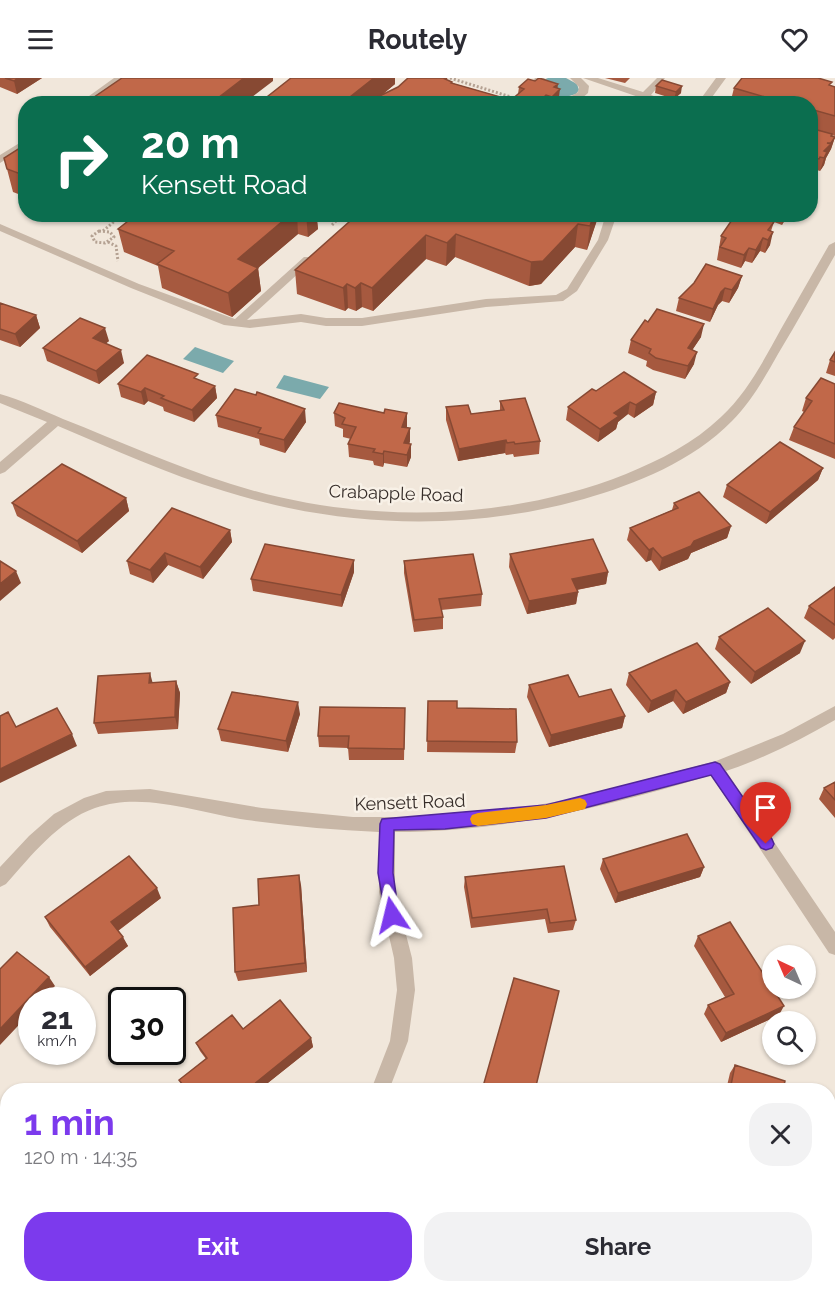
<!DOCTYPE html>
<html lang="en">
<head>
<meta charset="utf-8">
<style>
	:root { --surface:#fff; --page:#f2f2f3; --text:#2b2b33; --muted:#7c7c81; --accent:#7c3aed }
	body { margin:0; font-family:Raleway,sans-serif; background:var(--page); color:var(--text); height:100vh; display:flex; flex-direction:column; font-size:22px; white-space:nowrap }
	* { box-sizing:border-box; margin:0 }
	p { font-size:20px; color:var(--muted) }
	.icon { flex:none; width:33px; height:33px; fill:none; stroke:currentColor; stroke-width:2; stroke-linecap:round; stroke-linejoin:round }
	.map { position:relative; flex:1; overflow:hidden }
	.side { position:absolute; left:0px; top:1005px; width:836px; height:210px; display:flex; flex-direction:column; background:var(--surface); border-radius:24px 24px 0 0; box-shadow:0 2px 4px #0004 }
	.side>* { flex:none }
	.top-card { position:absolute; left:18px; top:18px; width:800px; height:126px; border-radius:24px; box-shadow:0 2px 4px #0004; background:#0b6e4f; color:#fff; overflow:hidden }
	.needle { width:39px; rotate:316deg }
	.tools { position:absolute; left:762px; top:867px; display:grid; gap:12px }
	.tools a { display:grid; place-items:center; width:54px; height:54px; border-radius:50%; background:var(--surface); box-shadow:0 2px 4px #0004; font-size:30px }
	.speed { position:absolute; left:18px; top:909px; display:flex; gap:12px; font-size:30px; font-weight:700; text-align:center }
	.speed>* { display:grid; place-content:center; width:78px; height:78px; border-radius:50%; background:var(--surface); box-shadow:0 2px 4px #0004; line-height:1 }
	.speed small { font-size:15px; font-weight:400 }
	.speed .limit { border:3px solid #111; border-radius:9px; background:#fff; color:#111 }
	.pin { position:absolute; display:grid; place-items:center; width:51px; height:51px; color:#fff; margin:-62px -26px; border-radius:50% 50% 50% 0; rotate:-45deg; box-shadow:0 0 6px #0007 }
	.pin .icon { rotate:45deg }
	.me { position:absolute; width:66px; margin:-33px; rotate:350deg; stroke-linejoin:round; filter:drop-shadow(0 0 4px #0008) }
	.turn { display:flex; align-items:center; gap:21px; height:126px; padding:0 24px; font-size:27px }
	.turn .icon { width:78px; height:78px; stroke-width:2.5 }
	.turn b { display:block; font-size:42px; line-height:51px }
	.round { display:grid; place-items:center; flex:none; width:63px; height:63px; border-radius:24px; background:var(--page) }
	.head { display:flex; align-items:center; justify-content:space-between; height:102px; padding:0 24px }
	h1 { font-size:36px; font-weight:700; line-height:45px; color:var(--accent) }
	.button { display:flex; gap:12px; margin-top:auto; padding:12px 24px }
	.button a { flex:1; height:69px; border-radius:24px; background:var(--accent); color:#fff; font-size:24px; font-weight:700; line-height:69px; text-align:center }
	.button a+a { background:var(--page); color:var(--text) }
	header { display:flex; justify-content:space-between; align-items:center; height:78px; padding:0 24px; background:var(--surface); font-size:27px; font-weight:700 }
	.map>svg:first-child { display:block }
</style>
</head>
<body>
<header><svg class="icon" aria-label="menu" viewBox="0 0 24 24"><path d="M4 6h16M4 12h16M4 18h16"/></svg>Routely<svg class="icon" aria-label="heart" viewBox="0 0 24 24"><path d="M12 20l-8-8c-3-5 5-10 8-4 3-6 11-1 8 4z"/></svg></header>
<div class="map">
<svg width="835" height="1215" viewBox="0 0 835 1215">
	<rect width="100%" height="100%" fill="#f1e7db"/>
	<path fill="#7baaac" d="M548,0h18l11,6 2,6 -3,4 -17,5 -16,-19z
		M195,269l39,14 -11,12 -40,-14z
		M284,297l45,12 -9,12 -44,-11z"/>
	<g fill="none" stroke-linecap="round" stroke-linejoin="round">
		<path stroke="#b4a192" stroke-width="3" stroke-dasharray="2 2" stroke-linecap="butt" d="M450,0l61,19
			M332,147l11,-11
			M99,153l11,1 4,5 -9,6 -10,-1 -3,-6z
			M103,153l20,-17
			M108,164l8,4 2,15"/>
		<path fill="#c8b7a7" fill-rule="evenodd" d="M114,0h11l-35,26h-12z
			M535,0h10l-7,9c8,15 28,14 40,5l1,-5 -9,-9h11l8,8 -1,7c-16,16 -49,15 -60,-6z
			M583,0h15l45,14 14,-14h8l-14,17 25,9h-17z
			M716,0h10l-19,26h-10z
			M26,61v8l-26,16v-8z
			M606,136h11l-9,26 -31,51 -14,10 -77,6 -124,19h-36l-25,-4 -51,6 -26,-3 -93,-37 -131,-57v-7l139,60 96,35 69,-62h8v4l-65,59 54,-6 25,4h36l124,-19 70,-4 11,-6 31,-49z"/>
		<path fill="#c8b7a7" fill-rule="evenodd" d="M835,164v13c-19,33 -37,66 -57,99 -13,23 -27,48 -46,67 -39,40 -96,63 -148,78 -117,33 -244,29 -360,-8 -57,-17 -111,-42 -166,-65l-53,46 -5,2v-12l47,-40 -47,-19v-9c22,6 42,16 63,25 56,22 111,47 168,65 125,40 272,39 395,-10 34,-14 68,-31 95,-57 26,-24 43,-57 60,-88 16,-28 32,-56 48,-84z
			M835,628v14c-35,20 -70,38 -109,51l109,161v23l-6,-2 -118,-178c-104,32 -207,57 -316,57v60l17,66 3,32 -7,51 -19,49h-18l19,-49 7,-51 -3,-32 -15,-66v-60c-44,-2 -88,-6 -132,-12 -48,-7 -104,-29 -152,-12 -37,13 -64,48 -89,76l-6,3v-20l29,-31 25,-22 30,-16 22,-7 44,-2 112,19 91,9h85l58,-5 76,-13 144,-38 67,-27z
			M86,1208h40l-3,7h-40z"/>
	</g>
	<path fill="#a6593f" d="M0,0h42l-25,16 -17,-7z
		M291,0h104v6l-12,10 64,-16v2l5,2v1l59,17 7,-6 1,-7 38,1 1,16h-300z
		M605,0h25l-5,5z
		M656,8l25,7 -7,6 -19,-6z
		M831,8l4,1v49l-3,-1 3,2 -4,12 -5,9 -2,7 -4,6 -3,-1 -2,2 -5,-1v-67h-80l4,-16z
		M26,66v53l-13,-5 -6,-23z
		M137,136h101l-4,4 5,2 6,-6h78l-6,6 1,9 -10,8 -10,-3 -40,34 3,23 -29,26 -70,-29 -4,-22 -34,-14 -6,-23z
		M358,136h241l-12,36 -12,-3 -34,37 -12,2 -74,-29 -9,9 -20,-7 -53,52 -11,-4 -6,4 -8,-3 -3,3 -48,-17 -2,-24z
		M752,136h36l-6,11 -8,-3 -3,9 -1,14 -5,8 -5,-2 -8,12 -7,-2 -4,7 -24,-8 4,-24 44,-17z
		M742,198l-4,12 -9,15 -7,-2 -4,4 -8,17 -34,-11 3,-13z
		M0,225l36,12 4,13 -20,19 -20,-7z
		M701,259l-9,13 2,14 -9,15 -32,-9 -7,-4 1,-5 -19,-8 3,-13z
		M109,263l-4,3 19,19 -25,21 -52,-23 -4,-13z
		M835,274v24l-9,-3 4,-13z
		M199,302l16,6 2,12 -23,24 -30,-11 -1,-4 -15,-6 -4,4 -23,-8 -3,-13z
		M835,306v75l-46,-19 5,-13 10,-15 -2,-1 4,-13z
		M656,314l-3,13 -19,13 -6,-4 -10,8 -2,7 -18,13 -32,-22 2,-13z
		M500,323l40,40 -1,13 -25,3 -1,-3 -7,1 -1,-2 -47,8 -12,-41v-13l25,7 29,-4z
		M334,335h73v15l3,13 -1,3 2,13 -4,10 -23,-4 -1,4 -9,-2 -1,-4 -24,-4 -1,-13 3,-5 -8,-2v-8l-8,-3z
		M216,337l90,7 -21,31 -25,-8 -1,-6 -41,-12z
		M823,390l-5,12 -52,44 -43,-27 4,-12z
		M126,420l3,13 -47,42 -65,-37 -5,-13z
		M674,425l57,23 -4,12 -36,15 -3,6 -29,12 -8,-11 -5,2 -19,-22 3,-12 42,-18z
		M230,452l2,12 -29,37 -35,-14 -15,18 -23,-9 -3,-13z
		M510,476l98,18 -2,12 -29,6 1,2 -2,12 -49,10 -18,-47z
		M404,483l78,33 -1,12 -40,4 2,7v12l-29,3 -10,-59z
		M354,494l-12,35 -89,-16 -2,-12z
		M835,509v51l-2,2 -29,-22 5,-12z
		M719,559l81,16 -49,31 -36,-35z
		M629,595l101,9 -4,11 -43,21 -10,-13 -25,12 -22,-28z
		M176,603l4,12 -2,36 -80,5 -4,-11 59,-40z
		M529,607l50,12 46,19 -3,12 -73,19 -22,-50z
		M428,623l29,7 60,34 -2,11 -88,-1z
		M405,630l-1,52h-55l-1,-12 -29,-1 -1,-11z
		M300,636l-12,38 -67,-11 -3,-12z
		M835,704v36l-16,-19 5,-11z
		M603,781l101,8 -4,10 -85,26 -15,-34z
		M465,799l111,43 -3,10 -25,3 -3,-14 -74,9 -7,-41z
		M301,807l6,87 -69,9 -3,-9 24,-67z
		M161,820l-43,33 10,15 -38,30 -40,-49 -5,-10z
		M698,858l81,79 -58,27 -17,-28 4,-9 17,-8 -31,-51z
		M243,951l68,9 2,9 -54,43h-74l-6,-10 27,-21 -6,-8 -4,-8z
		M735,987l48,25h-70l3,-3 10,3 4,-17z
		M352,1208h93l-6,7h-80z
		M637,1208h76l-6,7h-63z"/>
	<path fill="#874933" d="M18,0h24l-25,16 -3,-13z
		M244,0h29v3l-30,23h-33z
		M374,0h21v6l-24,20h-30z
		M558,6l-1,8 3,-3 -2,15h-7l3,-17z
		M682,8l-1,7 -7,6 2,-7z
		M546,17v9h-9z
		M835,59l-4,12 -5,9 -2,7 -4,6 4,-13v-7l7,-7z
		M230,136h8l-7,7z
		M291,136h6l1,20 -40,34 3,23 -29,26 -4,-24 10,-34z
		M306,136h17l-6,6 1,9 -10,8z
		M594,136h5l-12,36 3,-24z
		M785,136h3l-6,11z
		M578,146l-3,23 -34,37 -12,2 2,-24z
		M773,154l-3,13 -5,8 3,-13z
		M456,156l-1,23 -9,9 1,-23z
		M426,157v24l-53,52 -1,-23z
		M763,160l-3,13 -8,12 4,-13z
		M749,170l-4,13 -4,7 3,-13z
		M742,198l-4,12 -9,15 3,-13z
		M361,205l1,24 -6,4 -1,-23z
		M347,206l1,24 -3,3 -2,-23z
		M725,210l-3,13 -4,4 -8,17 3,-13 8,-17z
		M36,237l4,13 -20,19 -5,-13z
		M704,246l-3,13 -16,24 3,-13z
		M105,250l4,13 -13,10 -3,-13z
		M121,272l3,13 -25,21 -3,-13z
		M697,274l-3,12 -9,15 3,-13z
		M215,308l2,12 -23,24 -2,-12z
		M145,310l3,13 -4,4 -3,-13z
		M656,314l-3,13 -19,13 2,-13z
		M630,324l-2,12 -10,8 -2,7 -18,13 2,-13 14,-16z
		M305,331l1,13 -21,31 -1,-13z
		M407,335v13l-5,13v-12z
		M410,350v13l-5,15 -1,-13z
		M506,362l-1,13 -47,8 1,-12z
		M411,366v13l-4,10v-12z
		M384,373v12l-1,4v-13z
		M823,390l-5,12 -52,44 4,-12z
		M126,420l3,13 -47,42 -5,-12z
		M731,448l-4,12 -36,15 -3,6 -29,12 3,-13 32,-17z
		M230,452l2,12 -29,37 -3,-12z
		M653,470l-2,12 -5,2 3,-12z
		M165,475l3,12 -15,18 -3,-13z
		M354,482v12l-12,35 -1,-12z
		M16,493l5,12 -21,18v-17z
		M608,494l-2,12 -36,7 2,-12z
		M578,514l-2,12 -49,10 2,-13z
		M805,563l-5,12 -49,31 4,-12z
		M150,595l3,11 -4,-1z
		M176,603l4,12 -2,36 -3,-12z
		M730,604l-4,11 -43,21 3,-12z
		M676,612l-3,11 -25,12 3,-12z
		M298,624l2,12 -12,38 -2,-11z
		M625,638l-3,12 -73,19 2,-12z
		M72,656l5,12 -77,37v-14z
		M704,789l-4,10 -85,26 3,-10z
		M299,797l2,10 6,87 -2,-9z
		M157,810l4,10 -45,34 -5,-10z
		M123,859l5,9 -38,30 -5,-9z
		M49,899l6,9 -14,14h-9v11l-32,34v-16z
		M784,928l-5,9 -58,27 5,-9z
		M311,960l2,9 -54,43h-12z
		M441,1208h4l-6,7h-4z"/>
	<path fill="#c16849" stroke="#874933" stroke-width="1.5" d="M5,0h13l-4,3z
		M122,0h122l-34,26h-126z
		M291,0h83l-33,26h-83z
		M408,0h39l-2,1 7,3 -1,1 60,17 13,-11 -5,-2 9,-8 7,2 4,-3 19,6 -4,3 6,2 -8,8 -6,-2 -9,9h-174l35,-17z
		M742,0h76l14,4 -3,3 6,2v29l-25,-7v-5h-21l-55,-16z
		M662,2l20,6 -6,6 -20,-6z
		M810,50l22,6 -1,2 4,1 -4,6h-4l4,1 -7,7 3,1 -3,6 -4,-1 -1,2 -9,-2z
		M26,66v32l-19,-7 -3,-11z
		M137,136h89l13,6 6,-6h46l-53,45 20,9 -30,25 -71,-29 17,-13 -56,-22z
		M358,136h236l-4,12 -12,-2 -35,37 -12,1 -75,-28 -9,9 -21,-8 -54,53 -11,-5 -6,5 -8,-4 -4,4 -48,-18z
		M736,136h14l24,8 -6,8 5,2 -5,8 -5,-2 -7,12 -7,-2 -5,7 -24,-8 6,-9 -5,-2z
		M706,186l36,12 -10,14 -7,-2 -4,4 -8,17 -34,-11 15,-15z
		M0,225l36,12 -21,19 -15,-5z
		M657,231l47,15 -16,24 9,4 -9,14 -32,-8 -7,-5 2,-4 -20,-9 14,-20 3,2z
		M80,240l25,10 -12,10 28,12 -25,21 -53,-23z
		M835,274v10l-5,-2z
		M147,277l51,19 -4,4 21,8 -23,24 -31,-12 3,-2 -19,-8 -4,4 -23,-8z
		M624,294l32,20 -20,13 -6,-3 -16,11 5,3 -19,13 -32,-22 24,-18 4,2z
		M821,300l14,6v60l-41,-17 18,-26 -6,-3z
		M235,311l21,6 1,-3 48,17 -21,31 -26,-7 3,-5 -45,-13z
		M525,320l15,43 -25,3 -1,-2 -7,1 -1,-3 -47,9 -13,-42 22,-2 3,9 33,-4 -4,-9z
		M339,325l45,10 1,-4 22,4 -5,14 8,1 -6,15 7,1 -4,11 -23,-4 -1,3 -10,-2 2,-3 -27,-5 8,-17 -14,-3 3,-6 -11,-5z
		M780,364l43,26 -53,44 -43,-27z
		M62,386l64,34 -49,43 -65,-38z
		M699,414l32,34 -37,15 -3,5 -29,12 -9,-10 -4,2 -19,-22 48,-20 -4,-5z
		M172,430l58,22 -30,37 -35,-14 -15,17 -23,-9z
		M593,461l15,33 -36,7 6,13 -49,9 -19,-47z
		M265,466l89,16 -13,35 -90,-16z
		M473,476l9,40 -43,5 4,18 -29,3 -10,-59z
		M0,483l16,10 -16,13z
		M835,509v38l-26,-19z
		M768,530l37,33 -50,31 -36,-35z
		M697,565l33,39 -44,20 -10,-12 -25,11 -22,-28z
		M150,595l-1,10 27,-2 -1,36 -81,6 4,-47z
		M568,597l11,22 32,-8 14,27 -74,19 -22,-50z
		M232,614l66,10 -12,39 -68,-12z
		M428,623h29v7l59,1 1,33 -90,-1z
		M320,629l85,1 -1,41 -56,-1 1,-12h-31z
		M57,630l15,26 -72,35v-53l8,-4 8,15z
		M835,704v18l-11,-12z
		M687,756l17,33 -86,26 -15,-34z
		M129,778l28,32 -46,34 12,15 -38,30 -40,-50z
		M564,788l12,54 -26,3 -3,-14 -75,9 -7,-41z
		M299,797l6,88 -70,9 -2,-64 26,-3 -1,-26z
		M730,844l54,84 -58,27 -18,-28 26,-11 -36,-58z
		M17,874l32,25 -49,52v-60z
		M514,900l45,13 -24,99h-53z
		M280,922l31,38 -64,52h-60l-8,-10 28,-22 -11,-15 36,-28 11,14z
		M735,987l50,16 -2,9h-53z
		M716,1009l12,3h-13z
		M356,1208h85l-6,7h-72z
		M646,1208h67l-6,7h-54z"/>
	<path fill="#7c3aed" stroke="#51269a" stroke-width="1.5" d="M715,684l5,2 52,75 2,5 -2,4 -6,2 -5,-2 -50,-73 -165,43 -101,11 -51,1 -1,43 6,42 -2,5 -5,2 -6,-2 -8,-47 2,-49 2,-5 164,-14z"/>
	<path fill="#f59e0b" d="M580,720l5,2 2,4 -2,5 -39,9 -68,8 -6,-2 -2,-5 2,-4 6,-2 68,-8z"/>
	<g text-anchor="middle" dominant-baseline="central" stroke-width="5" stroke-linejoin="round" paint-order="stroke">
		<g font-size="18" fill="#352c28" stroke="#f8f1e7">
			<text transform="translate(396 415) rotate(2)">Crabapple Road</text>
			<text transform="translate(410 724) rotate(-2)">Kensett Road</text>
		</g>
	</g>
</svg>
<div class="tools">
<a><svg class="needle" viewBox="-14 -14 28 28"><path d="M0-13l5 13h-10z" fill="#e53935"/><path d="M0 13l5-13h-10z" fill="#7c7c81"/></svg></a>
<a><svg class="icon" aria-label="search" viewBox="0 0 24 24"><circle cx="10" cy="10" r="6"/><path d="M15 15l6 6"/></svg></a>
</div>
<div class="speed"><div>21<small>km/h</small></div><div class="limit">30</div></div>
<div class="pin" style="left:766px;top:766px;background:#d93025"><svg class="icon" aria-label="arrive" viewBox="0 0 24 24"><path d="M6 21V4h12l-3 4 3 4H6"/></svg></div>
<svg class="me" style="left:392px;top:837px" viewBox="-20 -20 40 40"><path d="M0-17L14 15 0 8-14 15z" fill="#7c3aed" stroke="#fff" stroke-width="4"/></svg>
<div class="top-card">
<div class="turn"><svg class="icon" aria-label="right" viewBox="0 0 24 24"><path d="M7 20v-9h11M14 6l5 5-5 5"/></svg><div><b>20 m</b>Kensett Road</div></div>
</div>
<section class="side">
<div class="head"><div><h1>1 min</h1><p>120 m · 14:35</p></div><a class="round"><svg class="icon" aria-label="close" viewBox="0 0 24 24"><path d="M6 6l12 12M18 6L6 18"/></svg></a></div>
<div class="button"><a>Exit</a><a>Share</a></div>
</section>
</div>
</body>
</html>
